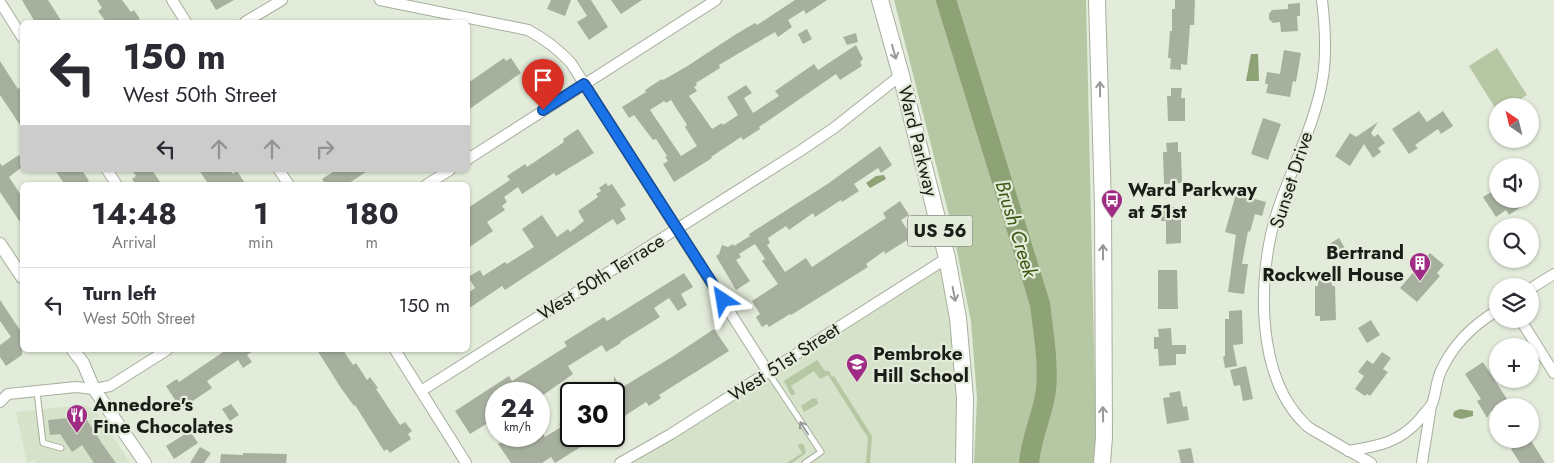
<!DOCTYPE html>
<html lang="en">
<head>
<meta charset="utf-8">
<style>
	:root { --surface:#fff; --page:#f7f7f7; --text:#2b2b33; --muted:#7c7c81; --line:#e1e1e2 }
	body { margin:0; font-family:Jost,sans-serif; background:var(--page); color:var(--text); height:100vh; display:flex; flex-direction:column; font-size:19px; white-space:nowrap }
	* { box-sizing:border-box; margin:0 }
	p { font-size:16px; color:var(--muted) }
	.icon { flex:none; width:28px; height:28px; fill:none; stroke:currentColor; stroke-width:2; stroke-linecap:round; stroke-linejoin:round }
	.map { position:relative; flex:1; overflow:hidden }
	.details { position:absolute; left:20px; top:182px; width:450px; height:170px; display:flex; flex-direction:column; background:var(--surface); border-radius:8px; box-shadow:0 1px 4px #0004 }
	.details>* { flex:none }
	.guide { position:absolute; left:20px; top:20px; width:450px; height:152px; border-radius:8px; box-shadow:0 1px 4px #0004; background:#fff; color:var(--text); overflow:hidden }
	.needle { width:32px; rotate:325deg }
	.tools { position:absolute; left:1489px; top:98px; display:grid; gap:10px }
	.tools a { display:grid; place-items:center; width:50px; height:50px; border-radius:50%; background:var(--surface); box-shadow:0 1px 4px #0004; font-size:25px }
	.speed { position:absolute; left:485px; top:382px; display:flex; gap:10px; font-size:25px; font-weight:700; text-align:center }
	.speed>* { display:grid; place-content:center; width:65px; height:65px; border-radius:50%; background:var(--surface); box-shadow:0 1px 4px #0004; line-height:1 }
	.speed small { font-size:12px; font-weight:400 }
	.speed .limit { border:2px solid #111; border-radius:8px; background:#fff; color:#111 }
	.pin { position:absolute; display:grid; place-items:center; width:42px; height:42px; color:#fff; margin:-51px -21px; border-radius:50% 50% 50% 0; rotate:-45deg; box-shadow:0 0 5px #0007 }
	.pin .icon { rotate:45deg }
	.me { position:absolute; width:55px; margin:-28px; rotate:327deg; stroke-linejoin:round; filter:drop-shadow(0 0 4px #0008) }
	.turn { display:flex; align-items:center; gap:18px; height:105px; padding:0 20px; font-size:22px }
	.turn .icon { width:65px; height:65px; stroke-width:2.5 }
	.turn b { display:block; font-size:35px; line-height:42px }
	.lanes { display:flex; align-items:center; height:48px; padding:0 20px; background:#0003; justify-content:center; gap:25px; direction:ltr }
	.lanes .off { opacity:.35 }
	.eta { display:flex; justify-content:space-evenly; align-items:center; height:85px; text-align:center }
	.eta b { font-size:30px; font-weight:700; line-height:35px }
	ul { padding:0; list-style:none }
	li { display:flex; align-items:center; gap:15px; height:75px; padding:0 20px; border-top:1px solid var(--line) }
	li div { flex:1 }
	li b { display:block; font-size:19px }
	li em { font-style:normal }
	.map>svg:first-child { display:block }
</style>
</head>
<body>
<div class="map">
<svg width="1554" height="463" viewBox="0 0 1554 463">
	<rect width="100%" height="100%" fill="#e3ecda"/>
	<path fill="#d6e2c9" d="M940,268l4,9 21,121 -1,65h-347l308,-191 4,4z
		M84,405l8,3 7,8 30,45v2h-93l-2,-3 -7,3 -11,-51z"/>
	<path fill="#b6c7a3" d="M894,0h192l10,433 -3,30h-119l3,-65 -6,-76 -18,-91z
		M1497,48l30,47 -18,11h-11l-1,5 -28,-45z
		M817,360l8,11h4l3,6 2,-1 38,60 -2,27h-4l2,-25 -40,-63 -8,4 -6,-8 -23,15 4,7 -1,2h-3l-7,-14z
		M813,398l4,1 1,5 -14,8 -3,-6z
		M800,443l4,2 2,8 -14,10h-5l15,-10 -4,-7z"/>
	<path fill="#8da275" d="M1251,54h7l1,27h-13z
		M884,175l2,4 -16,9 -4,-5 10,-7z
		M1460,409l13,2v5l-12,3 -7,-2 -1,-3 2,-3z"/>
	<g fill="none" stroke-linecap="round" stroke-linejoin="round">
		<path stroke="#8da275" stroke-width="20" d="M946,0l94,304c3,27 10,65 5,92 -4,23 -14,42 -16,67"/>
	</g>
	<path fill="#a7b09e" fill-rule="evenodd" d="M22,0h26l14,22h-27z
		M97,0h25l9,12 3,-2 6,9 -6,3h-28l-8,-11 4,-3z
		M210,0h24l-18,10z
		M551,0h20l-6,16 -18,-7z
		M577,0h14l17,27 -19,13 -12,-18 10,-6z
		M611,0h31l-21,14z
		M795,0h32l-21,14 -2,-4 -16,10 4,7 -14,10 -3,-5 -29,17 -27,16 1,3 -24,15 1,2 -3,2 3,4 -8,5 23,33 10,-6 1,2 15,-10 -11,-18 19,-12 6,8 -8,5 9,15 26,-17 -4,-5 39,-27 4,6 38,-25 7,14 -3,3 2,4 -22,14 -4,-6 -77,53 1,2 -17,11 -2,-3 -30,20 1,1 -38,24 -11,-18 5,-3 -3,-4 2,-1 -11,-17 -3,1 -19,-25 -5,3 -7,-11 24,-15 -1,-2 17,-11 1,1 23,-13 47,-31 22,-13 2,2zM671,100l16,25 -2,2 12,19 -16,10 -31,-46 14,-9 2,2z
		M1175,0h20l-1,25h-4l-3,40 -6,-1v6l-11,-1 1,-11h-3l2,-27h2v-22h3z
		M1300,3v13h-3l1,15 -17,1 -1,-10 -7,1 -4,-4v-5l3,-4 16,-1v-5z
		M807,29l5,10 -9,5 -5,-10z
		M856,33l2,9 -11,3 -4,-8z
		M1284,50l17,3 -5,29 -3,-1 -3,16 -24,-4 2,-9h-3l2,-12 13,2z
		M504,58l2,3 5,-3 10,15 -53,37v-27z
		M0,61l18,28 4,-3v42l-22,-33z
		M1171,88h11l-1,10h4v23h-17l-1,-25h4z
		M1419,111l8,11 16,-11 10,15 -12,8 -3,-5 -23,16 3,3 -9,6 -17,-25z
		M1263,118l18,6 -13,36 -17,-6z
		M1378,122l-7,11 3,4 4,-3 7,9 -7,5 3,4 -8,6 -9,-14 -14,22 -15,-10 15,-23 6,4z
		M578,129l16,24 -38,23 -2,-3 -32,21 -4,-7 -14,10 3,5 -5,4 3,4 -18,12 6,9 -25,17v-40l42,-28 -3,-4 18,-12 2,3 37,-25 -1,-3z
		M1178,142v10h3l1,31 -18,1 -1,-32h4l-1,-9z
		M880,146l12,19 -11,8 -3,-5 -24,16 5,7 -17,11 -1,-2 -26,17 -2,-4 -24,17 -3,-4 -18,12 2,5 -3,2 18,27 21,-14 6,9 74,-49 -3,-5 17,-12 9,14 -8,5 11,17 -27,17 -1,-3 -18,13 2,3 -77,48 -1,-1 -21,13 -2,-3 -5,3 -6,-10 4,-3 -8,-13 26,-17 -16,-23 3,-2 -10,-15 -16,10 2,3 -5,3 14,21 -14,9 -20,-34 3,-2 3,-9 6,2 5,-3 1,2 16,-10 -1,-2 80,-51z
		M19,155l3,6v6l-13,10 13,20v28l-22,-33v-29l2,3z
		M55,170h27l7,11 -5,4h-19z
		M132,170h20l10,15h-26l-4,-6 4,-3z
		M199,170h31l3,4 4,-3 9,14h-37z
		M336,170h33l-23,15h-20l-4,-6z
		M606,183l2,3 4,-2 14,21 -6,4 6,10 -9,6 -4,-6 -108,71 -3,-4 -34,23v-16l7,-5 -7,-11 12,-7 3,6 22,-14 2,2 27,-17 -12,-18 20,-14 15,22 11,-8 2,3 14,-11 -6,-10 20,-14 -2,-3 5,-3 -2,-3z
		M1498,188v11h18l5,8 -12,8 -3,-5 -10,7 -13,-20z
		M1236,194l30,8 -4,14 -7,-2 -5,18 -2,-1 -6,33h6l-4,30 -16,-2 8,-57 -11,-3z
		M1161,207h20v36l-15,1v-23h-5z
		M1339,238l7,12 -11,7 -7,-12z
		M1430,253l14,12 -7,8 3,3 -23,26 -17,-14z
		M1158,270h19l1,39h-20z
		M684,273l9,14 -12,7 6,11 -9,6 -9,-13 -15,10 6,9 -40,25 1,1 -15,9 -4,-7 -34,21 5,8 -34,24v-4h-43v24l-26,16 -15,-23 54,-35 3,5 55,-35 -3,-4 19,-12 21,-13 3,4z
		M1318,276h14v10h3l1,34 -16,1v-5h-5v-30h3z
		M0,300l22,33v22l-16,11 -6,-9v-12l11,-8 -11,-16z
		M1242,310l1,34 -10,1 4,21 -12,2 -2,-11 2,-1v-37h4v-8z
		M1371,320l9,15 -13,8 -9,-15z
		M1171,328l1,17h14v9h-10v11l-17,1 -1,-17h-4v-12h5l-1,-8z
		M714,329l15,22 -70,44 2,3 -12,8 -3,-4 -26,17 -6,-10v-33l7,12 51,-31z
		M226,350h29l-8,5 5,7 -9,6 -5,-8 -31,21 5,7 -31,21 -15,-23 11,-7 2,3z
		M317,350h26l10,15 3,-2 11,17 3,-3 8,11 -2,1 24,36 5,-3 7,9 -4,3 3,5 -21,14 -3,-4 -3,2 -29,-46 -1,1 -13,-18z
		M1382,352l9,6 -8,11 5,3 -18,24 -3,-2 -2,2 -10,-7 9,-13 -6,-4 9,-12 6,4z
		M1483,362l24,37 -3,3 -1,4h-5v6l-7,-1 -4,7 -10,-17 4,-2 -16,-25z
		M1246,366l7,33 -10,2 -3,-16 -6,1 -4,-16z
		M1180,391l3,16 4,-1 2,14 -22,4 -4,-26 7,-1 -1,-4z
		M231,404l8,11 -9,6 -8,-12z
		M83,414l20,31 13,18h-22l-12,-18 -10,7 -12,-18 -10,1 -2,-15 32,-3z
		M571,416v20h27l-43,27 -4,-6 -9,6h-31l-13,-19 12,-8h29v-4l2,-2 4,7 16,-10 -2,-3z
		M190,431l8,12 -24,16 -8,-13z
		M1510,439h20l15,24h-25l-9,-14 4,-3z
		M200,447l11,6 -7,10h-14z
		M1191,448l3,15h-13l-3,-13z
		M243,453l44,1 -1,9h-66l1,-9 22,1z"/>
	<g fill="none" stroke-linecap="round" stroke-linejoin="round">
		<g stroke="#a6af9d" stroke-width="7">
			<path id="service" d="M768,372l53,80 -16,11
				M37,392l6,51 18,5"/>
		</g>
		<g stroke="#a6af9d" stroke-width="12">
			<path id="minor" d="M172,0l14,22
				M380,0l148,30c17,9 30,19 43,33l197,309
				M1322,0c3,25 5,50 1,76 -6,44 -32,93 -46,136 -20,63 -22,165 29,213 5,5 13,8 19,12 15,9 31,18 46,26
				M0,2l22,35
				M245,22l37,-22
				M468,159l248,-159
				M107,170l10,15
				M279,170l10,15
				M426,185l24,-15
				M1530,289l24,-15
				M1520,319l34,54
				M395,350l71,113
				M421,391l379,-240 34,-23 67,-53
				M0,402l8,-8 68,-7 18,2 16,-3 57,-36
				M1348,451c30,-5 51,-8 72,-32 3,-5 9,-10 12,-15 4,-10 4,-23 9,-33 12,-27 32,-46 57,-61
				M620,463l51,-29 276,-176
				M1422,463l9,-57"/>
		</g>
		<g stroke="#a6af9d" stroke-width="14">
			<path id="tertiary" d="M0,244l22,33
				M73,350l10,13 11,26 51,74"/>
		</g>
		<g stroke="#a6af9d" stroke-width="18">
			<path id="trunk" d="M880,0l21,75 46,183 11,60 7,80 -1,65
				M1097,0l6,206 1,231 -2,26"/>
		</g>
		<use href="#service" stroke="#fff" stroke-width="5"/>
		<use href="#minor" stroke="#fff" stroke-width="10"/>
		<use href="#tertiary" stroke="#fff" stroke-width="12"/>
		<use href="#trunk" stroke="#fff" stroke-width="16"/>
	</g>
	<defs><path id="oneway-shaft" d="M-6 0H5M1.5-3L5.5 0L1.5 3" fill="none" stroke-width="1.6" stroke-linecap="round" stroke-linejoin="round" transform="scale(1.25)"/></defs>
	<g stroke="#989a97">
		<use href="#oneway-shaft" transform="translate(894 52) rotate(74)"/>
		<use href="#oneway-shaft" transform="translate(1100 89) rotate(-91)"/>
		<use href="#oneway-shaft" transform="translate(1103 252) rotate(-90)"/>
		<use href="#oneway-shaft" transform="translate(954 294) rotate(79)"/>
		<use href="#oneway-shaft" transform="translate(1103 414) rotate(-91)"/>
		<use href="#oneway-shaft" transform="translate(804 428) rotate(-123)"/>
	</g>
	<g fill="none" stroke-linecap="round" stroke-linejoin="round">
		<g stroke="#114b97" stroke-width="12">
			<path id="route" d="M543,110l41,-26 139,216"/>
		</g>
		<use href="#route" stroke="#1a73e8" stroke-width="9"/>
	</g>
	<defs>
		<g id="bus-pin" transform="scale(1.125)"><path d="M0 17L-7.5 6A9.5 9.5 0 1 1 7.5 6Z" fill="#9f2b85" stroke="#e3ecda"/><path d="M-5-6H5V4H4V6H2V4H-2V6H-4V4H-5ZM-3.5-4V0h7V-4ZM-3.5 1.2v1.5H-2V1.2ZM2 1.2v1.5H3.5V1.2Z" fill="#fff"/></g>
		<g id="building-pin" transform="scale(1.125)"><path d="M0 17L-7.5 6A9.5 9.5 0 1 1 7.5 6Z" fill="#9f2b85" stroke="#e3ecda"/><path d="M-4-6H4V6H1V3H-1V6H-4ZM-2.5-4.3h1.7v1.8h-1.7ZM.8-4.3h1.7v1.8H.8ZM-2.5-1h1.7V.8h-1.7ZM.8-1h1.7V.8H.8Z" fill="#fff"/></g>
		<g id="school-pin" transform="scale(1.125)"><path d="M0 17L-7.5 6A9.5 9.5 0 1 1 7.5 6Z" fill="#9f2b85" stroke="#e3ecda"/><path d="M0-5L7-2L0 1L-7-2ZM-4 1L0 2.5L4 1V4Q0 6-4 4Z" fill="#fff"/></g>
		<g id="restaurant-pin" transform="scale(1.125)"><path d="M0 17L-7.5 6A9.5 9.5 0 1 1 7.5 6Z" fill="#9f2b85" stroke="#e3ecda"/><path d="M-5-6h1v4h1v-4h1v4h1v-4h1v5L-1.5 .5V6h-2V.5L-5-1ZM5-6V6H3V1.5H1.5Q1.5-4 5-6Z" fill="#fff"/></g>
	</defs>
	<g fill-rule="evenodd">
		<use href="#bus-pin" x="1112" y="200"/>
		<use href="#building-pin" x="1420" y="263"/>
		<use href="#school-pin" x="857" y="364"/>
		<use href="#restaurant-pin" x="77" y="415"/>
	</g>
	<g text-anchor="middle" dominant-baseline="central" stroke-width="4.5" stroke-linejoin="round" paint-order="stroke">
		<rect fill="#e3ecda" stroke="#575c52" stroke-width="1" x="907.5" y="215.5" width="65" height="31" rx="4"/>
		<g font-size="18" font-weight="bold" fill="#1b1e18">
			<text x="940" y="231">US 56</text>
		</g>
		<g font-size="19" fill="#1b1e18" stroke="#e3ecda">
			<text transform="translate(918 141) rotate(76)">Ward Parkway</text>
			<text transform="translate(1291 180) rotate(-72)">Sunset Drive</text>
			<text transform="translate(601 277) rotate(-32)">West 50th Terrace</text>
			<text transform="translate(784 362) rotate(-33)">West 51st Street</text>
		</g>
		<g font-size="19" font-weight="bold" fill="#1b1e18" stroke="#e3ecda" text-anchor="start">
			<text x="1128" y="189">Ward Parkway<tspan x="1128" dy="22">at 51st</tspan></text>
			<text x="1404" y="252" text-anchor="end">Bertrand<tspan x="1404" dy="22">Rockwell House</tspan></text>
			<text x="873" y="353">Pembroke<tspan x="873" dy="22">Hill School</tspan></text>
			<text x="93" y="404">Annedore's<tspan x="93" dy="22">Fine Chocolates</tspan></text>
		</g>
		<g font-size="20" font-style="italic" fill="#3e5814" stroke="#e3ecda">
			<text transform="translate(1016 229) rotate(73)">Brush Creek</text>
		</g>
	</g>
</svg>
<div class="tools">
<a><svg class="needle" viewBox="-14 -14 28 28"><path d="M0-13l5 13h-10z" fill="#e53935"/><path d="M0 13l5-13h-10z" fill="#7c7c81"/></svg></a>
<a><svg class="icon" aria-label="sound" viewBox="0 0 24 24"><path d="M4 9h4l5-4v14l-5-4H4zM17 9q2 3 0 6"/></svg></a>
<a><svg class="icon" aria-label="search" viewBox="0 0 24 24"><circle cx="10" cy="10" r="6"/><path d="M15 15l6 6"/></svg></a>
<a><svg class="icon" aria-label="layers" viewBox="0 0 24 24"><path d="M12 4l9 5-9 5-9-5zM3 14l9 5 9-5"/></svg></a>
<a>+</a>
<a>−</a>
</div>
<div class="speed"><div>24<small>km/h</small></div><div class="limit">30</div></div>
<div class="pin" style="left:543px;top:110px;background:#d93025"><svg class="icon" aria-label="arrive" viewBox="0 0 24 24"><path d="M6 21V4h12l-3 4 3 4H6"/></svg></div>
<svg class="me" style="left:723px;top:300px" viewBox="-20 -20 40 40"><path d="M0-17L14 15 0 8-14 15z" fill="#1a73e8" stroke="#fff" stroke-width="4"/></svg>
<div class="guide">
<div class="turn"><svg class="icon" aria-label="left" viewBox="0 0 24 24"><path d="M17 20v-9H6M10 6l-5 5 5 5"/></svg><div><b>150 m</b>West 50th Street</div></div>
<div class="lanes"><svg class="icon" aria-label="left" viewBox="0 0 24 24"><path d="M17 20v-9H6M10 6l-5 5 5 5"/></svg><svg class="icon off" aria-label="ahead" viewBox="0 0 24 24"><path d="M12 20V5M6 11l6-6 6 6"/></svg><svg class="icon off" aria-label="ahead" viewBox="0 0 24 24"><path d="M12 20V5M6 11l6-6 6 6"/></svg><svg class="icon off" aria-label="right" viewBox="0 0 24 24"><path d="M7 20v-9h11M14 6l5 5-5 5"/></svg></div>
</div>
<section class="details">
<div class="eta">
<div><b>14:48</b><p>Arrival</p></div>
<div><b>1</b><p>min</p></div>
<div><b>180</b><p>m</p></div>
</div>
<ul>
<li><svg class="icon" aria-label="left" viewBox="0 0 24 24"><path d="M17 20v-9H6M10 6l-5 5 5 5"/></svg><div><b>Turn left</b><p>West 50th Street</p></div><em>150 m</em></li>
</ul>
</section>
</div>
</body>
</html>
